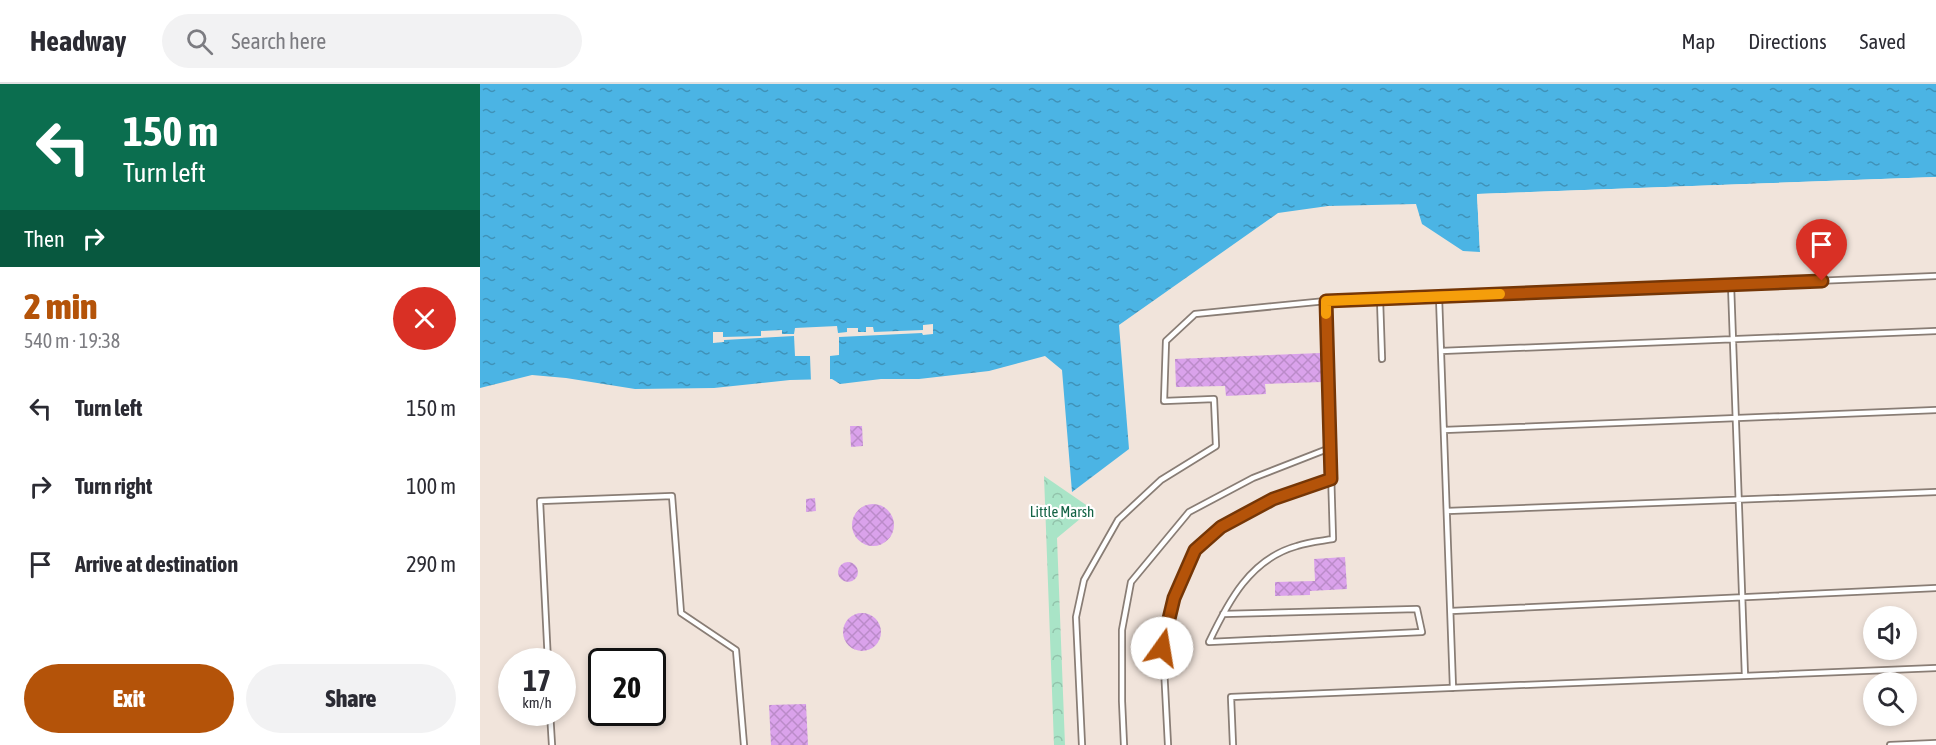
<!DOCTYPE html>
<html lang="en">
<head>
<meta charset="utf-8">
<style>
	:root { --surface:#fff; --page:#f2f2f3; --text:#2b2b33; --muted:#7c7c81; --line:#e1e1e2; --accent:#b45309 }
	body { margin:0; font-family:"Asap Condensed",sans-serif; background:var(--page); color:var(--text); height:100vh; display:flex; flex-direction:column; font-size:22px; white-space:nowrap }
	* { box-sizing:border-box; margin:0 }
	p { font-size:20px; color:var(--muted) }
	.icon { flex:none; width:33px; height:33px; fill:none; stroke:currentColor; stroke-width:2; stroke-linecap:round; stroke-linejoin:round }
	.map { position:relative; flex:1; overflow:hidden }
	.panel { display:flex; flex-direction:column; background:var(--surface); width:480px }
	.panel>* { flex:none }
	.banner { background:#0b6e4f; color:#fff; overflow:hidden }
	.fabs { position:absolute; left:1383px; top:522px; display:grid; gap:12px }
	.fabs a { display:grid; place-items:center; width:54px; height:54px; border-radius:50%; background:var(--surface); box-shadow:0 3px 9px #0003; font-size:30px }
	.speed { position:absolute; left:18px; top:564px; display:flex; gap:12px; font-size:30px; font-weight:700; text-align:center }
	.speed>* { display:grid; place-content:center; width:78px; height:78px; border-radius:50%; background:var(--surface); box-shadow:0 3px 9px #0003; line-height:1 }
	.speed small { font-size:15px; font-weight:400 }
	.speed .limit { border:3px solid #111; border-radius:9px; background:#fff; color:#111 }
	.pin { position:absolute; display:grid; place-items:center; width:51px; height:51px; color:#fff; margin:-62px -26px; border-radius:50% 50% 50% 0; rotate:-45deg; box-shadow:0 0 6px #0007 }
	.pin .icon { rotate:45deg }
	.me { position:absolute; width:66px; margin:-33px; rotate:13deg; stroke-linejoin:round; filter:drop-shadow(0 0 4px #0008) }
	.turn { display:flex; align-items:center; gap:21px; height:126px; padding:0 24px; font-size:27px }
	.turn .icon { width:78px; height:78px; stroke-width:2.5 }
	.turn b { display:block; font-size:42px; line-height:51px }
	.then { display:flex; align-items:center; height:57px; padding:0 24px; background:#0003; gap:12px; font-size:22px }
	.round { display:grid; place-items:center; flex:none; width:63px; height:63px; border-radius:32px; background:var(--page) }
	.headline { display:flex; align-items:center; justify-content:space-between; height:102px; padding:0 24px }
	h1 { font-size:36px; font-weight:800; line-height:45px; color:var(--accent) }
	.primary-button { display:flex; gap:12px; margin-top:auto; padding:12px 24px }
	.primary-button a { flex:1; height:69px; border-radius:36px; background:var(--accent); color:#fff; font-size:24px; font-weight:800; line-height:69px; text-align:center }
	.primary-button a+a { background:var(--page); color:var(--text) }
	ul { padding:0; list-style:none }
	li { display:flex; align-items:center; gap:18px; height:78px; padding:0 24px }
	li div { flex:1 }
	li b { display:block; font-size:22px }
	li em { font-style:normal }
	header { display:flex; align-items:center; gap:36px; box-sizing:border-box; height:84px; padding:0 30px; background:var(--surface); border-bottom:2px solid var(--line) }
	header strong { font-size:28px }
	nav { display:flex; gap:33px; margin-inline-start:auto; font-size:21px }
	.search { width:420px; height:54px; background:var(--page); display:flex; align-items:center; gap:15px; box-sizing:border-box; padding:0 21px; border-radius:33px; color:var(--muted); font-size:22px }
	main { display:flex; flex:1; min-height:0 }
	.map>svg:first-child { display:block }
</style>
</head>
<body>
<header>
<strong>Headway</strong>
<div class="search"><svg class="icon" aria-label="search" viewBox="0 0 24 24"><circle cx="10" cy="10" r="6"/><path d="M15 15l6 6"/></svg>Search here</div>
<nav><a>Map</a><a>Directions</a><a>Saved</a></nav>
</header>
<main>
<section class="panel">
<div class="banner">
<div class="turn"><svg class="icon" aria-label="left" viewBox="0 0 24 24"><path d="M17 20v-9H6M10 6l-5 5 5 5"/></svg><div><b>150 m</b>Turn left</div></div>
<div class="then">Then<svg class="icon" aria-label="right" viewBox="0 0 24 24"><path d="M7 20v-9h11M14 6l5 5-5 5"/></svg></div>
</div>
<div class="headline"><div><h1>2 min</h1><p>540 m · 19:38</p></div><a class="round" style="background:#d93025;color:#fff"><svg class="icon" aria-label="close" viewBox="0 0 24 24"><path d="M6 6l12 12M18 6L6 18"/></svg></a></div>
<ul>
<li><svg class="icon" aria-label="left" viewBox="0 0 24 24"><path d="M17 20v-9H6M10 6l-5 5 5 5"/></svg><div><b>Turn left</b></div><em>150 m</em></li>
<li><svg class="icon" aria-label="right" viewBox="0 0 24 24"><path d="M7 20v-9h11M14 6l5 5-5 5"/></svg><div><b>Turn right</b></div><em>100 m</em></li>
<li><svg class="icon" aria-label="arrive" viewBox="0 0 24 24"><path d="M6 21V4h12l-3 4 3 4H6"/></svg><div><b>Arrive at destination</b></div><em>290 m</em></li>
</ul>
<div class="primary-button"><a>Exit</a><a>Share</a></div>
</section>
<div class="map">
<svg width="1456" height="661" viewBox="0 0 1456 661">
	<defs>
		<pattern id="park-crowns" width="20" height="18" patternUnits="userSpaceOnUse" patternTransform="scale(1.5)"><rect width="20" height="18" fill="#a9e4c7"/><path d="M2 6a3 3 0 1 1 6 0M12 15a3 3 0 1 1 6 0" fill="none" stroke="#92c3ab"/></pattern>
		<pattern id="water-ripples" width="26" height="14" patternUnits="userSpaceOnUse" patternTransform="scale(1.5)"><rect width="26" height="14" fill="#4bb4e4"/><path d="M2 4q2-2 4 0t4 0M15 11q2-2 4 0t4 0" fill="none" stroke="#3f92b8"/></pattern>
		<pattern id="building-cross-hatch" width="8" height="8" patternUnits="userSpaceOnUse" patternTransform="scale(1.5)"><rect width="8" height="8" fill="#daa2eb"/><path d="M0 0l8 8M0 8l8-8" fill="none" stroke="#bb8bc9"/></pattern>
	</defs>
	<rect width="100%" height="100%" fill="#f1e4db"/>
	<path fill="url(#park-crowns)" d="M564,392l48,33 -35,29 8,207h-11z"/>
	<path fill="url(#water-ripples)" d="M0,0h1456v93l-459,17 3,58 -17,-1 -41,-27 -6,-20 -88,2 -50,7 -159,112 10,124 -57,43 -10,-122 -17,-14 -56,15 -70,8h-38l-41,5 -8,-5 -42,1 -76,8 -79,1 -69,-11 -34,-3 -52,13z"/>
	<path fill="#f1e4db" d="M1456,93v3l-456,17 3,55h-3l-3,-58z
		M453,240v10l-10,1 -1,-2 -83,4v18l-9,1v26h-19l-1,-26h-15l-1,-20 -70,4v2l-11,1v-11h10v5l38,-1v-5l21,-1v4h12l1,-6 42,-2 1,7 9,-1v-4h11v4h8v-5h7l1,5 49,-2v-5z"/>
	<path fill="url(#building-cross-hatch)" d="M841,269l1,29 -57,2 1,10 -40,2 -1,-10 -49,1 -1,-28z
		M370,342h12l1,20 -12,1z
		M335,414l1,13 -10,1v-13z
		M372 441a21 21 0 1 1 42 0a21 21 0 1 1-42 0Z
		M865,473l2,32 -37,2v4l-35,1v-14l40,-1 -1,-22z
		M358 488a10 10 0 1 1 20 0a10 10 0 1 1-20 0Z
		M363 548a19 19 0 1 1 38 0a19 19 0 1 1-38 0Z
		M326,620l2,41h-37l-2,-40z"/>
	<g fill="none" stroke-linecap="round" stroke-linejoin="round">
		<g stroke="#897d75" stroke-width="8">
			<path id="lane" d="M1251,201l14,391
				M959,213l14,391
				M900,215l2,60
				M961,267l495,-20
				M964,346l492,-20
				M967,427l489,-19
				M971,527l485,-23
				M743,530l194,-5 5,23 -213,10c19,-40 41,-83 88,-96 11,-4 24,-5 36,-7l-7,-238
				M68,578l-8,-161 132,-5 9,117 55,37 8,95
				M70,628l2,33
				M602,661l-6,-128 8,-37 34,-60 43,-40 55,-34 -2,-47 -50,2 2,-60 29,-27 131,-13 610,-25
				M644,661l-2,-44v-71l9,-48 58,-70 64,-34 77,-30
				M688,661l-5,-97 11,-50 21,-48 26,-23 52,-28 58,-20
				M753,661l-2,-48 705,-29
				M1410,661l46,-2"/>
		</g>
		<use href="#lane" stroke="#fff" stroke-width="4.5"/>
	</g>
	<g fill="none" stroke-linecap="round" stroke-linejoin="round">
		<g stroke="#753606" stroke-width="15">
			<path id="route" d="M682,564l12,-50 21,-48 26,-23 52,-28 58,-20 -5,-178 496,-20"/>
		</g>
		<use href="#route" stroke="#b45309" stroke-width="10"/>
		<path stroke="#f59e0b" stroke-width="10" d="M846,230v-13l174,-7"/>
	</g>
	<g text-anchor="middle" dominant-baseline="central" stroke-width="4.5" stroke-linejoin="round" paint-order="stroke">
		<g font-size="15" fill="#136345" stroke="#fff">
			<text x="582" y="427">Little Marsh</text>
		</g>
	</g>
</svg>
<div class="fabs">
<a><svg class="icon" aria-label="sound" viewBox="0 0 24 24"><path d="M4 9h4l5-4v14l-5-4H4zM17 9q2 3 0 6"/></svg></a>
<a><svg class="icon" aria-label="search" viewBox="0 0 24 24"><circle cx="10" cy="10" r="6"/><path d="M15 15l6 6"/></svg></a>
</div>
<div class="speed"><div>17<small>km/h</small></div><div class="limit">20</div></div>
<div class="pin" style="left:1342px;top:197px;background:#d93025"><svg class="icon" aria-label="arrive" viewBox="0 0 24 24"><path d="M6 21V4h12l-3 4 3 4H6"/></svg></div>
<svg class="me" style="left:682px;top:564px" viewBox="-20 -20 40 40"><circle r="19" fill="#fff"/><path d="M0-13L10 11 0 6-10 11z" fill="#b45309"/></svg>
</div>
</main>
</body>
</html>
